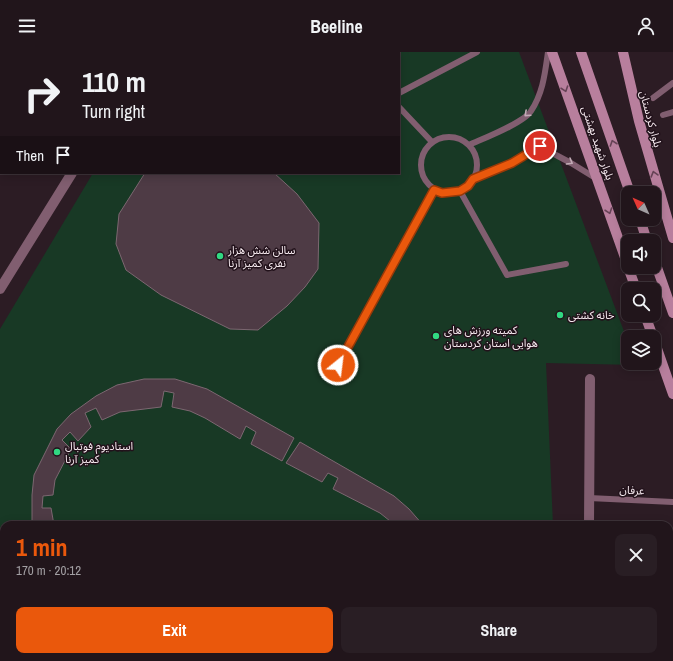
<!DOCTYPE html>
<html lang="en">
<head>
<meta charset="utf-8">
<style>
	:root { --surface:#21151b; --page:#291e24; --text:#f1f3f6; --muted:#a29fa3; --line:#3e343a; --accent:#ea580c }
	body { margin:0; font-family:"Archivo Narrow","Noto Sans Arabic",sans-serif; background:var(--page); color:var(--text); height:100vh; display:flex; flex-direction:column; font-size:15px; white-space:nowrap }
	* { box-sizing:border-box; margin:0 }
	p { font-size:13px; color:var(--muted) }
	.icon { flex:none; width:22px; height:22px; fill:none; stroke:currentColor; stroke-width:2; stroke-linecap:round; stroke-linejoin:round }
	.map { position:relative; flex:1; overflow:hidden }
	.sheet { position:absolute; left:0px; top:469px; width:673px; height:140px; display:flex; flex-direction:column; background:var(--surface); border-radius:12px 12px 0 0; box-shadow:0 2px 10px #0003,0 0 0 1px var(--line) }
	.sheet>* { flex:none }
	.hud { position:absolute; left:0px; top:0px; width:400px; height:122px; box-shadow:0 2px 10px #0003,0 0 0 1px var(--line); background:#21151b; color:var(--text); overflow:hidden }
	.needle { width:26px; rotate:315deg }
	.controls { position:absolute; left:621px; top:134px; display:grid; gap:8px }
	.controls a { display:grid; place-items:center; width:40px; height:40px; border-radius:8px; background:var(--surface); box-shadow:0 2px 10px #0003,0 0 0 1px var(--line); font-size:20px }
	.pin { position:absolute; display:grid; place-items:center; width:34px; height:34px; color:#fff; margin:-17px; border:2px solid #fff; border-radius:50%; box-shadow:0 1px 4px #0007 }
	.me { position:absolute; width:44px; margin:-22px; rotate:29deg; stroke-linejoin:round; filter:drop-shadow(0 0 3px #0008) }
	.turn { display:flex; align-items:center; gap:14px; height:84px; padding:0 16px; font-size:18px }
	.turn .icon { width:52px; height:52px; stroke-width:2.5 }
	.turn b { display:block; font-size:28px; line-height:34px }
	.then { display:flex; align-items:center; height:38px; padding:0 16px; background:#0003; gap:8px; font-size:15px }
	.round { display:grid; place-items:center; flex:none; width:42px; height:42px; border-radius:8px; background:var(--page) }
	.head { display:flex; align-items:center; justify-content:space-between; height:68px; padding:0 16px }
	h1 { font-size:24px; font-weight:800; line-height:30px; color:var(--accent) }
	.cta { display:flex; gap:8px; margin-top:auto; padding:8px 16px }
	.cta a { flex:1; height:46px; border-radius:8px; background:var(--accent); color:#fff; font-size:16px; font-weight:800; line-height:46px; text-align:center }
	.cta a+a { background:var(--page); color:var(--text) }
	header { display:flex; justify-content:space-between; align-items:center; height:52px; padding:0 16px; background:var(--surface); font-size:18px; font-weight:800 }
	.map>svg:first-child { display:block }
</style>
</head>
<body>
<header><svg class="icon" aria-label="menu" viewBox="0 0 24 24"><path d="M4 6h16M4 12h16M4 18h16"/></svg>Beeline<svg class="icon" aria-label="person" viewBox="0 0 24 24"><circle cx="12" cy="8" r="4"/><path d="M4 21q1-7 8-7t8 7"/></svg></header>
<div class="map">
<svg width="673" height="609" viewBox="0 0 673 609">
	<rect width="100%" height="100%" fill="#2c1c24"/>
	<path fill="#183925" d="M266,0h253l109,290v21h8v2l-90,-2 7,162h-549v132h550v4h-554v-332l93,-156h306v-120h-135z"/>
	<path fill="#4e3b45" stroke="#7c6771" d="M145,121h129l23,21 22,29 -1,46 -13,18 -18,19 -29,24 -28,-1 -69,-34 -35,-25 -10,-26 3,-30z
		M144,327h31l32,10 87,49 -12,23 -31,-17 5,-12 -10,-6 -6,13 -35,-21 -15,-7 -18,-4 2,-14 -10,-2 -3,16 -41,5 -18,8 -6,-12 -11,5 6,14 -13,14 -8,-9 -8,8 9,9 -16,31 -2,15 -10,1 -1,12h9l3,17h-22v-30l2,-20 23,-46 14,-15 25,-18 21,-11z
		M300,390l94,54 15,13 14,16h-17l-1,-2 -4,2h-6l-15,-12 -47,-24 5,-11 -10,-5 -6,9 -36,-19z
		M163,605h58l3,2 -1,2h-63z
		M403,605h28l-2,4h-29z"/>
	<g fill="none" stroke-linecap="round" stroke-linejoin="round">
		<path stroke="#815e70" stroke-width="6" d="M399,41l78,-41
			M653,46l20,-15
			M399,55l33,35
			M663,63l10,-3
			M421 113a28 28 0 1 1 56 0a28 28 0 1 1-56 0Z
			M469,93c13,-6 55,-22 62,-34 12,-18 14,-38 17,-59
			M473,127l39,-16 27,-17 32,17 26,16
			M460,139l47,84 59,-11
			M338,313l96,-175
			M589,446l84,4
			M669,588l4,1"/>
		<path stroke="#815e70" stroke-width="10" d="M589,473l1,-146
			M584,609v-4"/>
		<path stroke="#815e70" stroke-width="10" d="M200,1l4,-1
			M0,237l72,-116"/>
		<path stroke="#b87f9d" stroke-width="10" d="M552,0l76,214
			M581,0l49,141
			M623,0l16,69 34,117
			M640,167l7,22
			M654,207l19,54
			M628,215l8,22
			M645,263l8,22
			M654,288l19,54"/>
	</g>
	<defs><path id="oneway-chevron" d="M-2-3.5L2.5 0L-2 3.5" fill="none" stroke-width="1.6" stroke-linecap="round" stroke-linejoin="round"/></defs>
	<g stroke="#664356">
		<use href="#oneway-chevron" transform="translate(565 37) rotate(71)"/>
		<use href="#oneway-chevron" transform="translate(613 91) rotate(-109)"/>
		<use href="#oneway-chevron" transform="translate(654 122) rotate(-106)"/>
		<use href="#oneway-chevron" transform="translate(609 159) rotate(71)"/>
	</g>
	<g stroke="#c2acb6">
		<use href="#oneway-chevron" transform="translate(527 62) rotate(138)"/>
		<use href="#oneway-chevron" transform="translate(570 110) rotate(30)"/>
	</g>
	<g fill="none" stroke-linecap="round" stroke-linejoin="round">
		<g stroke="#983908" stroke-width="10">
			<path id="route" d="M338,313l96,-175 8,3 18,-2 8,-5 5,-7 39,-16 28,-17"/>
		</g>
		<use href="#route" stroke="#ea580c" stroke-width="7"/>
	</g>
	<g fill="#31d882" stroke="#22121b" stroke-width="1.5">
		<circle cx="220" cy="204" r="4"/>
		<circle cx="560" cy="263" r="4"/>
		<circle cx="436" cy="284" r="4"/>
		<circle cx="57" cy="400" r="4"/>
	</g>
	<g text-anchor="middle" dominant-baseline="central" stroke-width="3" stroke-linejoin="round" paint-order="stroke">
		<g font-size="11" fill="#f7ebf0" stroke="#22121b">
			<text transform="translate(651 67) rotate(75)">بلوار کردستان</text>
			<text transform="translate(598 91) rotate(71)">بلوار شهید بهشتی</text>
			<text transform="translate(632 438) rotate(3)">عرفان</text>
		</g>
		<g font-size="11" fill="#f7ebf0" stroke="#22121b" text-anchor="start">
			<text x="228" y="198">سالن شش هزار<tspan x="228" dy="13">نفری کمیز آرنا</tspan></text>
			<text x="568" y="263">خانه کشتی</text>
			<text x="444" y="278">کمیته ورزش های<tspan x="444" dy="13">هوایی استان کردستان</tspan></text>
			<text x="65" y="394">استادیوم فوتبال<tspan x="65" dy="13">کمیز آرنا</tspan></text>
		</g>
	</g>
</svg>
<div class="controls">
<a><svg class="needle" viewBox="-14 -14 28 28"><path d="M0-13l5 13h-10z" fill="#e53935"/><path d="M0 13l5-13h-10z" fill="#a29fa3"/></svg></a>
<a><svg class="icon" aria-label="sound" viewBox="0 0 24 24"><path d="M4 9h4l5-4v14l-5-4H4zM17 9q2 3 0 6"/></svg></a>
<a><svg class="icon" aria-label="search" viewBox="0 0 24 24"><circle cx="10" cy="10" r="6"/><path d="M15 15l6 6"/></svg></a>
<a><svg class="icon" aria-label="layers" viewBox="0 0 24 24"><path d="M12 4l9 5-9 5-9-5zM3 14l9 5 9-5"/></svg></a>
</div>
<div class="pin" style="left:540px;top:94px;background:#d93025"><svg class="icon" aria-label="arrive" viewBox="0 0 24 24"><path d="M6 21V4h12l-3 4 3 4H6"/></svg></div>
<svg class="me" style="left:338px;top:313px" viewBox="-20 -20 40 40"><circle r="17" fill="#ea580c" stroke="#fff" stroke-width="3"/><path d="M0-11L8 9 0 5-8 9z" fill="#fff"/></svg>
<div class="hud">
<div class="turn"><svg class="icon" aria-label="right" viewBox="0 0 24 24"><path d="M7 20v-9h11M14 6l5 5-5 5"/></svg><div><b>110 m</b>Turn right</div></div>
<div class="then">Then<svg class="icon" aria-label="arrive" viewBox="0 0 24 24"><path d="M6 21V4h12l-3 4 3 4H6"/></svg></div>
</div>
<section class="sheet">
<div class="head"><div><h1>1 min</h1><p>170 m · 20:12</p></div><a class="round"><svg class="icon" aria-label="close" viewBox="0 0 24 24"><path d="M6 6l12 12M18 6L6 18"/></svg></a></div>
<div class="cta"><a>Exit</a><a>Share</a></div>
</section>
</div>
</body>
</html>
